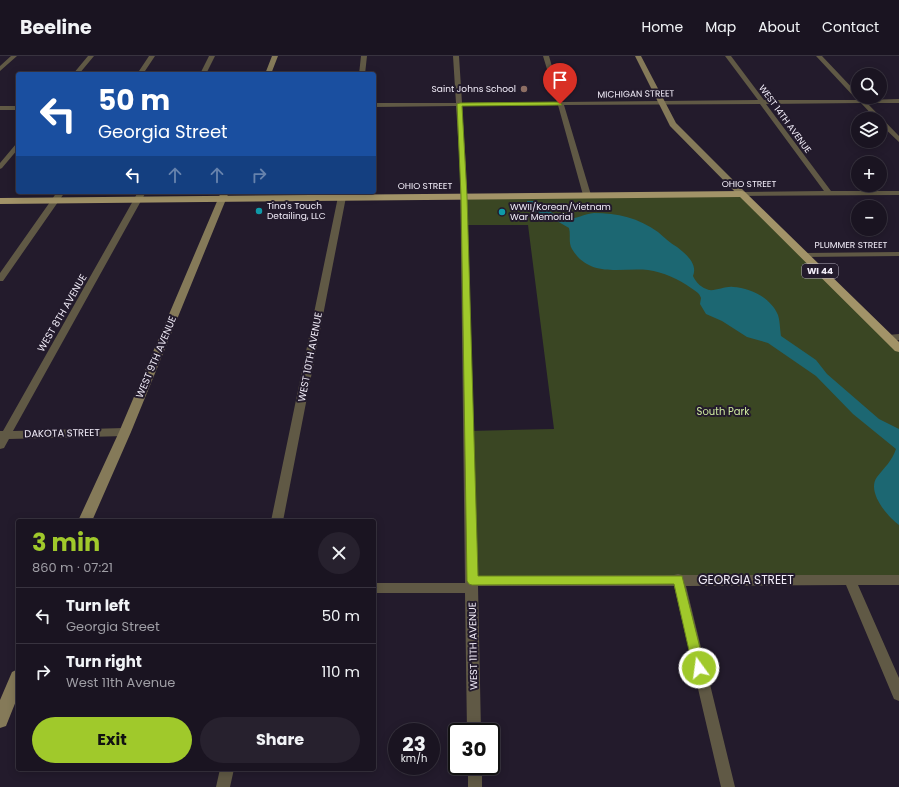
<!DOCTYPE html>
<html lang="en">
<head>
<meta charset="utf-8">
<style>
	:root { --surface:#1a1421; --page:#27212e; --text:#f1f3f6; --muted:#9f9ea5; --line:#38333f; --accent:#a0c92b }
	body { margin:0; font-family:Poppins,sans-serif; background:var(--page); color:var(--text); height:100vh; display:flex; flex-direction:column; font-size:15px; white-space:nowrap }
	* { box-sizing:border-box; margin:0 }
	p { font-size:13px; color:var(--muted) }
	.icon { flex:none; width:22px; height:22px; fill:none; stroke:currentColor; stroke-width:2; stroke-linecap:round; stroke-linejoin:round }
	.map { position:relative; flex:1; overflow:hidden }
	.panel { position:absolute; left:16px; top:463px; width:360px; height:252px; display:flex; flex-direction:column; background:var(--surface); border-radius:4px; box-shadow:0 2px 10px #0003,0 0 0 1px var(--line) }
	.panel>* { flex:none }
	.banner { position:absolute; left:16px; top:16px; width:360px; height:122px; border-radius:4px; box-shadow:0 2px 10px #0003,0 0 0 1px var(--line); background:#1a4fa0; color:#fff; overflow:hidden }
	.fabs { position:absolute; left:851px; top:12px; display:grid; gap:8px }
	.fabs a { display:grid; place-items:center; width:36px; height:36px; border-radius:50%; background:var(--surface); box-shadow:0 2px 10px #0003,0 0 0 1px var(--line); font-size:20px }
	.speed { position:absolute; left:388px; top:667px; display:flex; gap:8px; font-size:20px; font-weight:700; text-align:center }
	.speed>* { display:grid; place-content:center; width:52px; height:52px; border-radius:50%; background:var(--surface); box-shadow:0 2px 10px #0003,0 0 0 1px var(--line); line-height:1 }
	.speed small { font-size:10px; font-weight:400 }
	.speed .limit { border:2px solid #111; border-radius:6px; background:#fff; color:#111 }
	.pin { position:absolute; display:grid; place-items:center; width:34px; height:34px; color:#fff; margin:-41px -17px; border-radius:50% 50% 50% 0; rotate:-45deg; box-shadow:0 0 4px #0007 }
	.pin .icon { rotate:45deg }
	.me { position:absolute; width:44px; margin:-22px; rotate:346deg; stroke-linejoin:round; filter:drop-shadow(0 0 3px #0008) }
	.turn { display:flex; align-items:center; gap:14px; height:84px; padding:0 16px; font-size:18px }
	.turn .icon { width:52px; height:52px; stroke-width:2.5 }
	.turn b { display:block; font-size:28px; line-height:34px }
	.lanes { display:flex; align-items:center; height:38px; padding:0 16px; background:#0003; justify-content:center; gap:20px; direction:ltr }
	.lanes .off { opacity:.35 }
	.round { display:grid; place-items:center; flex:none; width:42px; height:42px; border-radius:21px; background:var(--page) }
	.overview { display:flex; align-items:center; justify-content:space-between; height:68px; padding:0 16px }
	h1 { font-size:24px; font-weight:700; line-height:30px; color:var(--accent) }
	.button { display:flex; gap:8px; margin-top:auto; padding:8px 16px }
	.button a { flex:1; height:46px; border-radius:24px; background:var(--accent); color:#111; font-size:16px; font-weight:700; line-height:46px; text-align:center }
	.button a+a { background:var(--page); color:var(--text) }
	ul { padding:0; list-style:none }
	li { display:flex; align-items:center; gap:12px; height:56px; padding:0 16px; border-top:1px solid var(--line) }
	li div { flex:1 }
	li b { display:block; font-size:15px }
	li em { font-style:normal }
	header { display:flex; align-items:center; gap:24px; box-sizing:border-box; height:56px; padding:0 20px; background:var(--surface); border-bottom:1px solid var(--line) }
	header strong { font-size:19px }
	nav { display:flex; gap:22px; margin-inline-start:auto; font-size:14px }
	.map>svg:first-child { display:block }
</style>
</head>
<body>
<header>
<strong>Beeline</strong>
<nav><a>Home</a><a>Map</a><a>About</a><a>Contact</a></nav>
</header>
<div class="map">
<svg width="899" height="731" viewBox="0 0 899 731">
	<rect width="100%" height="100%" fill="#231b2c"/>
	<path fill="#3a4623" d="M742,138l157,153v233h-426l-4,-149 85,-2 -26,-204h-64v-29z"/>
	<path fill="#1c6772" d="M527,145h7c2,3 27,17 30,18 10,1 20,-5 30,-6 23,0 45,5 64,19 6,5 12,11 19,15 9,7 21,17 16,29 3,7 9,12 16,14 7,1 17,-4 24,-3 18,1 38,11 45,28 2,6 2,15 3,21l35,24 11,14 52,45 20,10v96c-11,-8 -33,-33 -22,-48 7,-9 15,-16 19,-28l-43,-35 -37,-38 -48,-33 -21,-6 -25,-16 -16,-7 -6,-10 1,-6c-2,-6 -6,-7 -10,-10 -12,-9 -28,-16 -43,-18 -26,-3 -58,9 -76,-21 -4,-7 -1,-14 -3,-21l-12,-7 -15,-3 -15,-14z"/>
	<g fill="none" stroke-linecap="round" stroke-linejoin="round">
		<path fill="#605945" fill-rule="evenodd" d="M11,0h6l-17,15v-5z
			M88,0h6l-15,18h-6z
			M149,0h6l-12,18h-6z
			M209,0h6l-9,18h-6z
			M361,0h6l-2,18h-6z
			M453,0h6l3,47 95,-1 -14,-46h6l13,46 196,-2 -33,-44h6l33,44h93l-41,-44h6l36,38v3h3l3,3 35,-1v4h-32l32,33v6l-19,-18v-5h-4l-15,-16 -95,1 65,87h68v4l-160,1 -1,-2 4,-2 82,-1 -64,-87 -196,1 27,90 -4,2 -4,-2 -25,-90 -96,1 4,62 11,408 197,-1 4,-1 4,1h217v10h-41l41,93v23l-5,-2 -48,-114 -160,1 49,201h-14l-47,-201h-196l3,146h-14l-2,-139h-91v-10h91l-5,-415 -4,-62 -82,1v-4h82z
			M0,50h18v4h-18z
			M18,87v6l-16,19 -2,1v-6l16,-19z
			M57,136h8l-62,89h-3v-8z
			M138,136h8l-133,239 112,-3 5,4 -5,4 -116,3 -5,9 -4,1v-18h3z
			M339,136h8l-64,329h-12z
			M899,196v4l-95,1 -4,-2 4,-2z
			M899,278v6l-11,1 -4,-3 4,-3z
			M468,710h14v21h-14z
			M220,713h14l-4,18h-14z"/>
		<path fill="#857a59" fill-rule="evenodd" d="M272,0h6l-7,18h-6z
			M635,0h6l35,67 69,69v4h-6l-69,-70z
			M221,136h8l-98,240 -39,89h-14l41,-89z
			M18,613v27l-12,30 -6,2v-28l12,-28z"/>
		<path fill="#a29368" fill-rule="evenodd" d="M742,135l3,1 154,150v10l-4,-1 -155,-154 -740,7v-6z"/>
	</g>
	<path fill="#a0c92b" stroke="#68831c" d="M560,46l2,3 -100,1 5,90 11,380h204l23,92 -1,4 -5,2 -4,-2 -2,-4 -19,-84 -202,1 -3,-1 -2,-3 -6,-385 -4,-92 3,-1z"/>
	<circle fill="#8d6e63" stroke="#231b2c" stroke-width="1.5" cx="524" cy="33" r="4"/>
	<g fill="#0f9aa8" stroke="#231b2c" stroke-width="1.5">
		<circle cx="259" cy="155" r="4"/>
		<circle cx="502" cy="156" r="4"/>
	</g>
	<g text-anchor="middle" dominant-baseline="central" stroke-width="4" stroke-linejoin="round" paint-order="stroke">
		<g font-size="9" fill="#f1ecf8" stroke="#231b2c" text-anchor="start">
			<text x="516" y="33" text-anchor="end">Saint Johns School</text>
			<text x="267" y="150">Tina's Touch<tspan x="267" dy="10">Detailing, LLC</tspan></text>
			<text x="510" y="151">WWII/Korean/Vietnam<tspan x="510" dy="10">War Memorial</tspan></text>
		</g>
		<g font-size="9" fill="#f1ecf8" stroke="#231b2c">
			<text transform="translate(636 38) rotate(-1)">MICHIGAN STREET</text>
			<text transform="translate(785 63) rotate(54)">WEST 14TH AVENUE</text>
			<text x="749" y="128">OHIO STREET</text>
			<text x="425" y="130">OHIO STREET</text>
			<text x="851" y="189">PLUMMER STREET</text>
		</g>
		<rect fill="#231b2c" stroke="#b3adbb" stroke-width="1" x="802" y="208" width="36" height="14" rx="3"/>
		<g font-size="9" font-weight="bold" fill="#f1ecf8">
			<text x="820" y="215">WI 44</text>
		</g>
		<g font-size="10" fill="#f1ecf8" stroke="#231b2c">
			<text transform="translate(62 257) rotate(-60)">WEST 8TH AVENUE</text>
			<text transform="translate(156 301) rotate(-67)">WEST 9TH AVENUE</text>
			<text transform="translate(310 301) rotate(-79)">WEST 10TH AVENUE</text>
			<text transform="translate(62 377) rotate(-1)">DAKOTA STREET</text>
			<text transform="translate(473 590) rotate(-91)">WEST 11TH AVENUE</text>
		</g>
		<g font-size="10" fill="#ceea9f" stroke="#231b2c">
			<text x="723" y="355">South Park</text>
		</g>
		<g font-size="12" fill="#f1ecf8" stroke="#231b2c">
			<text x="746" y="523">GEORGIA STREET</text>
		</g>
	</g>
</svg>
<div class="fabs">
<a><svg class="icon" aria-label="search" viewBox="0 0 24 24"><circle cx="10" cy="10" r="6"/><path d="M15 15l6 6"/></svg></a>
<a><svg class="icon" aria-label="layers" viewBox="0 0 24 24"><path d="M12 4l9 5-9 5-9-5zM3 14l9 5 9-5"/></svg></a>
<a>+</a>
<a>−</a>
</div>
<div class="speed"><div>23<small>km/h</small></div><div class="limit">30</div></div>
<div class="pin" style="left:560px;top:48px;background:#d93025"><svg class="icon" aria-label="arrive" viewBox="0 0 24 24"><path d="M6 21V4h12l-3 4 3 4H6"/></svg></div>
<svg class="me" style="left:699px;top:612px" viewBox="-20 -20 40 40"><circle r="17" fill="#a0c92b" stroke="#fff" stroke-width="3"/><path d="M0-11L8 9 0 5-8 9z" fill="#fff"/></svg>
<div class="banner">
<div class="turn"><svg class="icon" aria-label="left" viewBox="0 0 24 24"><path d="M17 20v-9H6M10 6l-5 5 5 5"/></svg><div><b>50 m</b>Georgia Street</div></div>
<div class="lanes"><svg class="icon" aria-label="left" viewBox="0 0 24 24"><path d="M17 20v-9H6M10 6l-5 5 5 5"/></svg><svg class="icon off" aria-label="ahead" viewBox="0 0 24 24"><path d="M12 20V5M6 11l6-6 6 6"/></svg><svg class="icon off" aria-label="ahead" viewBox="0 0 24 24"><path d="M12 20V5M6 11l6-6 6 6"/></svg><svg class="icon off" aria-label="right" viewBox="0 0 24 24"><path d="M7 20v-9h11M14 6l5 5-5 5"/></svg></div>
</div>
<section class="panel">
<div class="overview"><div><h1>3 min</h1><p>860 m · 07:21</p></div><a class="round"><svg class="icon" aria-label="close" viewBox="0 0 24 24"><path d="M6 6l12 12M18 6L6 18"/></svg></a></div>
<ul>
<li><svg class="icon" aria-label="left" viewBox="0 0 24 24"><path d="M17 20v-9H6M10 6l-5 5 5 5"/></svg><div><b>Turn left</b><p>Georgia Street</p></div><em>50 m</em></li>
<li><svg class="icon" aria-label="right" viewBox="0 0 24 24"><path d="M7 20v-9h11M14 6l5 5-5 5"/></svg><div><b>Turn right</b><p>West 11th Avenue</p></div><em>110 m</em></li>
</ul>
<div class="button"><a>Exit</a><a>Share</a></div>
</section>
</div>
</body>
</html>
